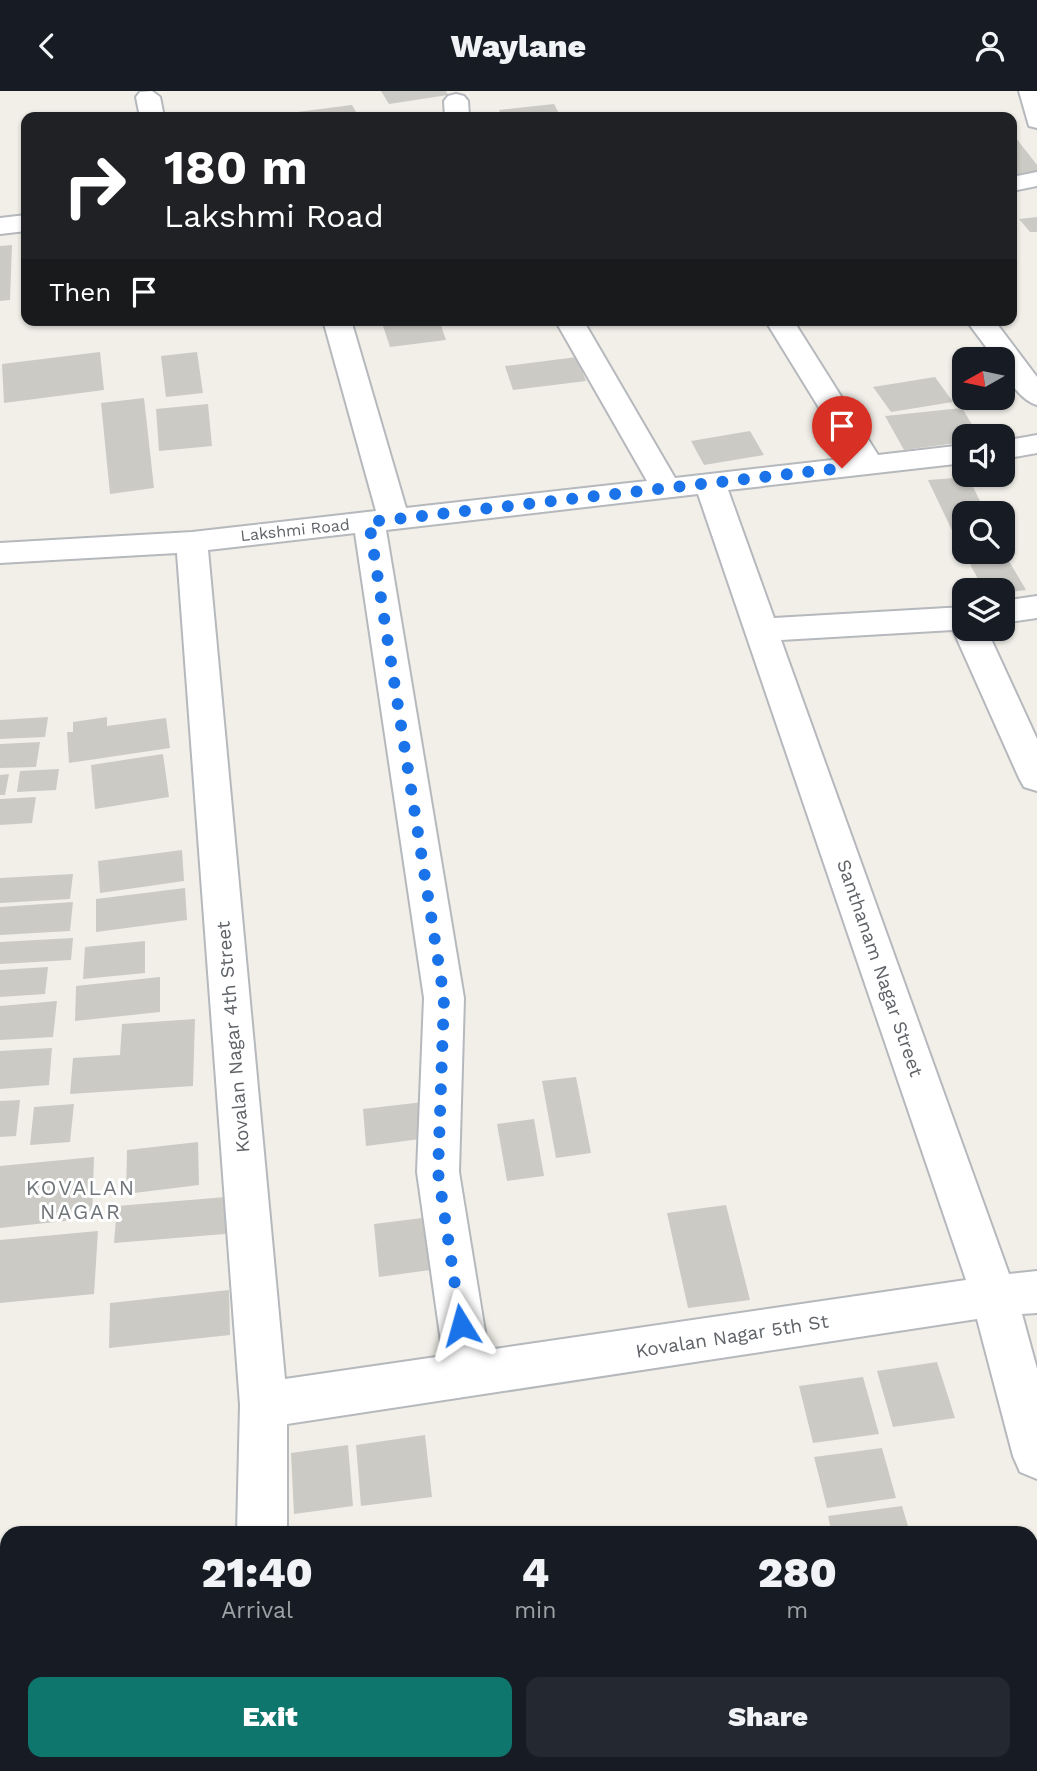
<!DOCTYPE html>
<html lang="en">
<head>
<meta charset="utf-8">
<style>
	:root { --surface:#171b24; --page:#242831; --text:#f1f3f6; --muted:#9ea1a6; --accent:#0f766e }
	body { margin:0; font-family:"Work Sans",sans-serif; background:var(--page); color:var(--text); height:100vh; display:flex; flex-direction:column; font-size:26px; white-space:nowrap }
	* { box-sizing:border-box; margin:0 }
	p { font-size:23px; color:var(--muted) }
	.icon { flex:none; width:38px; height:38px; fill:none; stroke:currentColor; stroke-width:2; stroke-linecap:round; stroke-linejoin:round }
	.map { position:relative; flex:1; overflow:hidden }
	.sheet { position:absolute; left:0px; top:1435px; width:1038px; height:245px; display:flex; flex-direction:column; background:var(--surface); border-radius:21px 21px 0 0; box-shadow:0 2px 5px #0004 }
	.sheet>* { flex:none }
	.guide { position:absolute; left:21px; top:21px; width:996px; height:214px; border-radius:14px; box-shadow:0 2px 5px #0004; background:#202124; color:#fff; overflow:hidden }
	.needle { width:46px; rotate:261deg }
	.tools { position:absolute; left:952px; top:256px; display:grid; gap:14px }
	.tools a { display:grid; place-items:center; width:63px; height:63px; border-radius:14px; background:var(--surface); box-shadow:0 2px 5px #0004; font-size:35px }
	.pin { position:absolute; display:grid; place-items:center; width:60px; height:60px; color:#fff; margin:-72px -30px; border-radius:50% 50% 50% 0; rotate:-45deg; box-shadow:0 0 7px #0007 }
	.pin .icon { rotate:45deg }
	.me { position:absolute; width:77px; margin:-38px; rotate:352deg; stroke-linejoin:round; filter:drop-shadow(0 0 5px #0008) }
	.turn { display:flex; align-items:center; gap:24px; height:147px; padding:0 28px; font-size:32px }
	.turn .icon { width:91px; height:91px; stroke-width:2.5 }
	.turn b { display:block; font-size:49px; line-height:60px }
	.then { display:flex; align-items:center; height:66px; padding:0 28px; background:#0003; gap:14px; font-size:26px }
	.eta { display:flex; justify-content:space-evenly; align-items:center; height:119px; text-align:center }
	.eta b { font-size:42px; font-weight:800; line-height:49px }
	.cta { display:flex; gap:14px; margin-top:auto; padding:14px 28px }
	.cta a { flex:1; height:80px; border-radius:14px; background:var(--accent); color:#fff; font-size:28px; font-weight:800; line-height:80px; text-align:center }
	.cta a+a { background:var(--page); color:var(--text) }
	header { display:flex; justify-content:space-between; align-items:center; height:91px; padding:0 28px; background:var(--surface); font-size:32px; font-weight:800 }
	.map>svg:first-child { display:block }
</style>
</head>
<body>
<header><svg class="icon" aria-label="back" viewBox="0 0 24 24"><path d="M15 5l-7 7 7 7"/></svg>Waylane<svg class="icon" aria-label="person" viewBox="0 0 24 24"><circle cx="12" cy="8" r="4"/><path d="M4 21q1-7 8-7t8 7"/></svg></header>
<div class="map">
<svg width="1037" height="1680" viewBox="0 0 1037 1680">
	<rect width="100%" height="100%" fill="#f1efe8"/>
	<path fill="#cccac5" d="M381,0h65l2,4 -59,9z
		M554,13l7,13h-59l-3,-7z
		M352,14l7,12h-60l-2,-5z
		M950,21l5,5h-32l-2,-3z
		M1012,42l25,32v8l-20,3 -5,-7z
		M1037,126v15h-7l-11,-13z
		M12,154l-2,55 -10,1v-55z
		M381,229h58l7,20 -56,7z
		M100,261l4,38 -100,13 -2,-39z
		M197,261l6,41 -37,4 -5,-41z
		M577,266l9,24 -73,9 -8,-24z
		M935,286l18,25 -62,10 -18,-25z
		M144,307l10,90 -44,6 -9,-91z
		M208,313l4,42 -53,5 -3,-42z
		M962,317l17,28h-15v6l-60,8 -19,-34z
		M750,340l14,24 -60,10 -13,-24z
		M968,386l18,36h-22v29l-6,1 -30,-63z
		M963,460h40l23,39 -23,3v-3h-19z
		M48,626l-3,20 -45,2v-19z
		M107,626v9l59,-8 4,30 -101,15 -2,-31h6v-10z
		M40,651l-4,25 -36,1v-24z
		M163,663l6,43 -74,12 -4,-44z
		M59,678l-3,21 -39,2 3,-21z
		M9,683l-4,21h-5v-20z
		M36,706l-4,26 -32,2v-26z
		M182,759l2,31 -84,12 -2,-32z
		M73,783l-3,25 -70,4v-25z
		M185,797l2,32 -91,12v-33z
		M73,811l-3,29 -70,4v-28z
		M73,847l-2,22 -71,4v-22z
		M145,850v32l-62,6 2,-32z
		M48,876l-3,27 -45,3v-27z
		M160,886v35l-85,9 1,-35z
		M57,910l-4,36 -53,3v-34z
		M195,928l-2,67 -123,8 3,-36 47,-3 2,-31z
		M52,957l-3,37 -49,4v-38z
		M576,986l15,76 -35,5 -14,-77z
		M20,1009l-4,36 -16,1v-36z
		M432,1010l4,36 -70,9 -3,-37z
		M74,1013l-4,38 -40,3 4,-38z
		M534,1028l10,57 -37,5 -10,-57z
		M198,1051l1,43 -73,9 1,-44z
		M94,1066l-2,61 -92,10v-62z
		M238,1105l-1,37 -123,10 3,-37z
		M726,1114l24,95 -62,8 -21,-95z
		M438,1125l7,52 -66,9 -5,-53z
		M98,1140l-4,63 -94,9v-63z
		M229,1199l1,45 -121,13 1,-45z
		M937,1271l18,56 -62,9 -16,-56z
		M863,1286l16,57 -66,9 -14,-57z
		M425,1344l7,62 -71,9 -5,-61z
		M348,1354l5,61 -59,8 -3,-61z
		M882,1357l14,50 -69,10 -13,-51z
		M902,1415l8,27h-78l-4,-17z
		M1033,1466l4,11v88l-6,1v-99z"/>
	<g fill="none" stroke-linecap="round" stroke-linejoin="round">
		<g stroke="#b5b8bc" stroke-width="4">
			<path id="minor" d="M152,0l8,6 4,20h-24l-4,-20 4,-5z
				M1019,0h18v37l-8,-2z
				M456,3l8,2 4,5 1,16h-24l-1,-16 4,-5z
				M1037,81v14l-25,5v-14z
				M26,124v16l-26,3v-16z
				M323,229h28l55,188 241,-27 -92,-161h28l92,158 175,-20 -85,-138h28l85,135 86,-10v18l-236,27 46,128 190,-11v21h22l51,111v52l-13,-4 -5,-9 -66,-148 -172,10 228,634 28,-3v42l-15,1 15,55v110l-17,-7 -7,-16 -36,-137 -690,105v109h-50l3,-128 -63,-852 -177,10v-20l192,-11 184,-21zM698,403l268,786 -478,70 -29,-178 5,-174 -78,-468zM355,442l69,465 -7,174 26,184 -158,23 -77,-829z
				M966,229h28l43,57v28c-17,-5 -34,-29 -34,-46h-8z
				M1037,344v18l-34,6v-18z
				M1037,505v22l-34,5v-22z
				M1037,1556v52l-6,1v-52z
				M230,1673h54v7h-54z
				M531,1673h85l-3,7h-85z"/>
		</g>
		<use href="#minor" fill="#fff" fill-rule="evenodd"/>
	</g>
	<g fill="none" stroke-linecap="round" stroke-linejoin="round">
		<path stroke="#1a73e8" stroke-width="12" stroke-dasharray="0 21.6" d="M461,1234l-23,-153 6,-174 -75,-476 473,-54"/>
	</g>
	<g text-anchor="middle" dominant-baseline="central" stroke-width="6" stroke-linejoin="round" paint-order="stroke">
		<g font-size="16" fill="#5f6368" stroke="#fff">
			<text transform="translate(295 439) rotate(-6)">Lakshmi Road</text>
		</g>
		<g font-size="19" fill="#5f6368" stroke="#fff">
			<text transform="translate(880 877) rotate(71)">Santhanam Nagar Street</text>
			<text transform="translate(233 946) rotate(-95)">Kovalan Nagar 4th Street</text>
			<text transform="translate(732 1245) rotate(-9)">Kovalan Nagar 5th St</text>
		</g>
		<g font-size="21" letter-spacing="2" fill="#70757a" stroke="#fff">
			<text x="81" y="1096">KOVALAN<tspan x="81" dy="24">NAGAR</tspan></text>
		</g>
	</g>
</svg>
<div class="tools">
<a><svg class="needle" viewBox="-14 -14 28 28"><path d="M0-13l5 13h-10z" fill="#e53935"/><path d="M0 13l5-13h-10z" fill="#9ea1a6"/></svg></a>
<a><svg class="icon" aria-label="sound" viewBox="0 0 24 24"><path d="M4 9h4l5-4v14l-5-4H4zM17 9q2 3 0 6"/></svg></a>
<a><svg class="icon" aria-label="search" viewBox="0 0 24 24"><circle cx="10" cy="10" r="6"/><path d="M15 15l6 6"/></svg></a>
<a><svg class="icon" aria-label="layers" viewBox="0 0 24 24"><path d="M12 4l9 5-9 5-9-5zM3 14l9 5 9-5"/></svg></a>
</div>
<div class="pin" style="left:842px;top:377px;background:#d93025"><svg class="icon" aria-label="arrive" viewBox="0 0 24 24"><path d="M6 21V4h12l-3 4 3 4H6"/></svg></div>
<svg class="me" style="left:461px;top:1234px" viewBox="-20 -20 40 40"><path d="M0-17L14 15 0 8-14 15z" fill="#1a73e8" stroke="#fff" stroke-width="4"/></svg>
<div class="guide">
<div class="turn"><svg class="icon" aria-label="right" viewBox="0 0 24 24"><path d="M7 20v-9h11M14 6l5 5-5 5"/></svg><div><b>180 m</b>Lakshmi Road</div></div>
<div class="then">Then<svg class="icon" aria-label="arrive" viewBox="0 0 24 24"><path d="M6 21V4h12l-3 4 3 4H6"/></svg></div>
</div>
<section class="sheet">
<div class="eta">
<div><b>21:40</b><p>Arrival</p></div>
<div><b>4</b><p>min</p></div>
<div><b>280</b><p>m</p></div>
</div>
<div class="cta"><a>Exit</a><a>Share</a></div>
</section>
</div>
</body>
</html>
